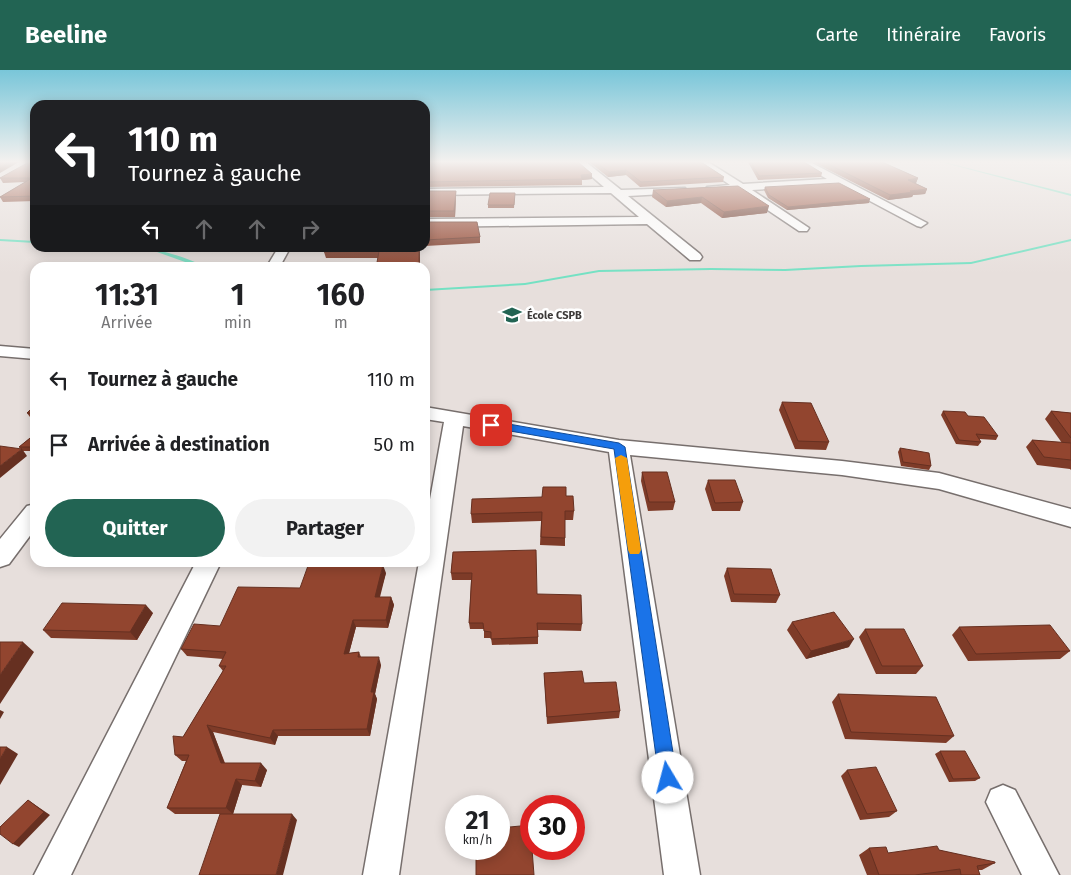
<!DOCTYPE html>
<html lang="fr">
<head>
<meta charset="utf-8">
<style>
	:root { --surface:#fff; --page:#f2f2f2; --text:#202124; --muted:#757577; --accent:#226453 }
	body { margin:0; font-family:"Fira Sans",sans-serif; background:var(--page); color:var(--text); height:100vh; display:flex; flex-direction:column; font-size:19px; white-space:nowrap }
	* { box-sizing:border-box; margin:0 }
	p { font-size:16px; color:var(--muted) }
	.icon { flex:none; width:28px; height:28px; fill:none; stroke:currentColor; stroke-width:2; stroke-linecap:round; stroke-linejoin:round }
	.map { position:relative; flex:1; overflow:hidden }
	.panel { position:absolute; left:30px; top:192px; width:400px; height:305px; display:flex; flex-direction:column; background:var(--surface); border-radius:15px; box-shadow:0 2px 12px #0003 }
	.panel>* { flex:none }
	.guide { position:absolute; left:30px; top:30px; width:400px; height:152px; border-radius:15px; box-shadow:0 2px 12px #0003; background:#202124; color:#fff; overflow:hidden }
	.speed { position:absolute; left:445px; top:725px; display:flex; gap:10px; font-size:25px; font-weight:700; text-align:center }
	.speed>* { display:grid; place-content:center; width:65px; height:65px; border-radius:50%; background:var(--surface); box-shadow:0 2px 12px #0003; line-height:1 }
	.speed small { font-size:12px; font-weight:400 }
	.speed .limit { border:8px solid #d22; background:#fff; color:#111 }
	.pin { position:absolute; display:grid; place-items:center; width:42px; height:42px; color:#fff; margin:-21px; border-radius:10px; box-shadow:0 2px 8px #0006 }
	.me { position:absolute; width:55px; margin:-28px; rotate:352deg; stroke-linejoin:round; filter:drop-shadow(0 0 4px #0008) }
	.turn { display:flex; align-items:center; gap:18px; height:105px; padding:0 15px; font-size:22px }
	.turn .icon { width:65px; height:65px; stroke-width:2.5 }
	.turn b { display:block; font-size:35px; line-height:42px }
	.lanes { display:flex; align-items:center; height:48px; padding:0 15px; background:#0003; justify-content:center; gap:25px; direction:ltr }
	.lanes .off { opacity:.35 }
	.eta { display:flex; justify-content:space-evenly; align-items:center; height:85px; text-align:center }
	.eta b { font-size:30px; font-weight:700; line-height:35px }
	.primary-button { display:flex; gap:10px; margin-top:auto; padding:10px 15px }
	.primary-button a { flex:1; height:58px; border-radius:30px; background:var(--accent); color:#fff; font-size:20px; font-weight:700; line-height:58px; text-align:center }
	.primary-button a+a { background:var(--page); color:var(--text) }
	ul { padding:0; list-style:none }
	li { display:flex; align-items:center; gap:15px; height:65px; padding:0 15px }
	li div { flex:1 }
	li b { display:block; font-size:19px }
	li em { font-style:normal }
	header { display:flex; align-items:center; gap:30px; box-sizing:border-box; height:70px; padding:0 25px; background:var(--accent); color:#fff }
	header strong { font-size:24px }
	nav { display:flex; gap:28px; margin-inline-start:auto; font-size:18px }
	.map>svg:first-child { display:block }
</style>
</head>
<body>
<header>
<strong>Beeline</strong>
<nav><a>Carte</a><a>Itinéraire</a><a>Favoris</a></nav>
</header>
<div class="map">
<svg width="1071" height="805" viewBox="0 0 1071 805">
	<rect width="100%" height="100%" fill="#e7dfdc"/>
	<g fill="none" stroke-linecap="round" stroke-linejoin="round">
		<path fill="#74e1c3" fill-rule="evenodd" d="M941,92h3l127,32v2z
			M0,169l35,2v2l-35,-2z
			M1071,169v2l-100,23 -110,3 -76,4 -74,-1 -112,2 -74,13 -100,6v-2l100,-6 74,-13 112,-2 74,1 76,-4 110,-3z
			M120,178c29,-4 62,8 89,20h-7l-45,-16 -35,-3z"/>
		<g stroke="#776f6d" stroke-width="3">
			<path id="street" d="M575,92h11l35,28 64,-2 1,2 -5,3 -53,3 72,58 2,3 -2,3h-10l-43,-36 -222,3v-8l214,-2 -28,-24 -186,2v-6l179,-2z
				M697,92h11l35,22 84,-5 -29,-17h12l117,61 -6,4 -4,-1 -79,-42 -86,6 57,38 -2,3h-8l-61,-41 -31,1 -1,-2 1,-2 23,-2z
				M278,178h12l-11,20h-13z
				M0,276l35,3v10l-35,-3z
				M425,337l194,33 223,21 97,12 132,36v18l-132,-38 -97,-14 -212,-20 70,420h-36l-55,-423 -146,-26 -64,449h-36l56,-313h6v-35l19,-105 -19,-3z
				M35,434v25l-26,35 -9,3v-28l27,-33z
				M196,492h25l-150,313h-37z
				M1003,715l12,5 44,85h-37l-36,-73 5,-12z"/>
		</g>
		<use href="#street" fill="#fff" fill-rule="evenodd"/>
	</g>
	<path fill="#7e3b28" d="M35,92v39l-32,1 -3,-5 25,-15 -22,1 -3,-5z
		M425,92l167,12v5l-10,1v5l-157,2z
		M589,92h112l23,15 -1,5 -83,5 -14,-12 -18,2z
		M748,92h56l18,11 -1,4 -63,3z
		M813,92h69l36,16 -2,5h-1l12,6 -2,5 -12,1 -1,2 -24,3z
		M738,116l29,27 -45,5 -21,-15 -35,4 -14,-10 1,-7z
		M765,117l104,16 -82,7 -19,-12 -4,-8z
		M425,121h31v6l-1,20h-30z
		M515,123l-1,15h-26v-3z
		M425,152l55,15v6l-55,3z
		M328,178h92v20h-44l2,-10h-52l-2,-6z
		M782,332l47,40 -3,8 -31,-1 -16,-39z
		M35,335v16h-2l-6,-8z
		M943,341l25,5 30,20 -2,4 -17,-1 2,3 -3,4 -22,-2 -15,-29z
		M1051,341l20,2v57l-1,-1 -33,-4 -11,-18 6,-7 30,3 -17,-24z
		M35,364v17h-12l4,5 -8,-9z
		M900,378l31,18 -2,4 -28,-4 -3,-14z
		M642,402l33,30 -2,8 -25,1 -7,-30z
		M708,410l35,22 -3,9h-28l-7,-22z
		M566,426l8,15 -1,9h-8v26l-25,-1 1,-24 -69,2 -1,-9z
		M453,482l84,42 45,30 -1,7 -43,-1v14l-46,1 -1,-7h-7v-9h-14l-1,-6 2,-43h-19l-1,-7z
		M727,498l53,27 -4,8 -45,-1 -7,-26z
		M386,503l-7,24h12l3,8 -6,23 -32,-1 -7,26 10,-1 2,5 20,8 -6,29 2,5 -7,37h-92l-3,9 -62,-13 12,31 42,7 -6,17 -19,-2 -9,29h-58l-8,-6 19,-47h-4l-7,-6 8,-18 40,-66 -4,-5 4,-7 -36,-3 -6,-7 39,-23 80,-38z
		M153,543l-16,27 -86,-2 -8,-8z
		M792,552l57,25 -43,12 -19,-29z
		M959,557l111,24 -10,8 -92,2 -16,-26z
		M865,559l58,37 -7,8h-40l-17,-37z
		M544,603l76,38 -1,7 -72,6z
		M838,624l116,42 -8,7 -101,-4 -13,-37z
		M940,681l40,27 -5,3 -26,1 -14,-28z
		M847,700l50,41 -8,6 -29,3 -19,-44z
		M869,778l19,5 51,-3 56,13 -13,7h-4l2,5h-113l-8,-20z"/>
	<path fill="#663021" d="M10,92h9l-19,11v-6z
		M626,100v5l-18,2 1,-5z
		M592,104v5l-10,1 -1,-5z
		M918,108l-2,5 -10,2 2,-5z
		M927,119l-2,5 -12,1 -1,2 -24,3 2,-5 20,-4z
		M456,121v6l-1,20 -1,-6z
		M702,127l-1,6 -35,4 1,-6z
		M870,129l-1,4 -82,7 1,-3z
		M769,136l-2,7 -45,5 2,-6z
		M419,178h1v20l-1,-4z
		M22,379l5,7 -27,22v-12z
		M383,495l3,8 -8,32 -3,-8z
		M391,527l3,8 -6,23 -2,-8z
		M146,535l7,8 -16,27 -7,-8z
		M353,550l3,7 -9,34 -3,-7z
		M854,569l-5,8 -43,12 5,-8z
		M23,572l11,10 -34,52v-29z
		M379,587l2,8 -6,29 2,5 -7,37 -3,-7 4,-37z
		M0,640l4,2 -4,7z
		M207,655l6,7 14,38 -6,-7z
		M273,660l5,6 -3,9 -5,-7z
		M7,677l11,7 -18,31v-26z
		M261,693l6,7 -6,17 -6,-6z
		M236,709l6,6 -9,29 -7,-6z
		M28,730l22,15 -31,32 -6,-3z
		M292,744l5,6 -14,55h-7z"/>
	<path fill="#92452f" stroke="#663021" d="M0,92h10l-10,5z
		M29,92h6v34l-35,1 32,-19h-32z
		M425,92h153l14,12 -11,1 1,4 -157,3z
		M595,92h106l23,15 -83,5 -15,-12 -17,2z
		M751,92h53l18,11 -63,3z
		M824,92h58l36,16 -10,2 19,9 -17,2 4,1 -24,3z
		M839,113l31,16 -82,8 -19,-12 -4,-8z
		M738,116l31,20 -45,6 -22,-15 -35,4 -14,-11z
		M425,121h31l-2,20h-29z
		M490,123h25l-1,12h-26z
		M425,152h52l3,15 -55,3z
		M328,178h91v16l-20,1v3h-23l3,-17 -55,1z
		M782,332l29,1 18,39 -31,-1z
		M35,335v8h-8z
		M943,341l22,1 3,4 16,1 14,19 -22,-2 5,8 -22,-2z
		M1051,341l20,2v25z
		M35,364v13h-16z
		M1032,370l39,3v17l-27,-3z
		M0,376l22,3 -22,17z
		M900,378l29,5 2,13 -28,-4z
		M642,402h25l8,30h-26z
		M708,410h27l8,22 -28,1z
		M543,417h23v9h7l1,15h-9v27l-24,-1 1,-25 -71,2 1,-15 70,-2z
		M536,480l1,44 44,1 1,29 -45,-1 1,14 -47,2v-7l-7,-1 -1,-8h-14l3,-50h-21l2,-21z
		M309,493l74,2 -8,32h16l-5,23h-33l-9,34 15,-2 -1,5h21l-8,35h3l-7,37 -94,1 -3,8 -63,-13 14,38h40l-6,18 -19,-2 -10,29h-59l22,-53h-14l-2,-19 10,1 43,-71h-7l7,-14 -45,-3 13,-25 26,2 18,-39 62,1z
		M727,498l44,1 9,26 -46,-1z
		M62,533l84,2 -16,27 -87,-2z
		M834,542l20,27 -43,12 -19,-29z
		M1050,555l20,26 -94,3 -17,-27z
		M865,559h39l19,37h-41z
		M0,572h23l-23,33z
		M582,601l2,12 32,-1 4,29 -73,6 -3,-44z
		M838,624l98,3 18,39 -103,-4z
		M0,677h7l-7,12z
		M940,681h25l15,27 -27,1z
		M876,697l21,44 -30,3 -20,-44z
		M28,730l16,12 -31,32 -13,-10v-7z
		M220,744h72l-16,61h-77z
		M531,755v24h1l2,26h-58v-26h23v-21z
		M937,776l2,4 56,12v1l-18,3 3,9h-19l-1,-6 -45,6h-36l-10,-27 17,-1 2,6z"/>
	<linearGradient id="sky" x2="0" y2="1"><stop stop-color="#79c6d9"/><stop offset="0.45" stop-color="#f4f1ef"/><stop offset="1" stop-color="#f4f1ef" stop-opacity="0"/></linearGradient>
	<rect width="1071" height="204" fill="url(#sky)"/>
	<path fill="#1a73e8" stroke="#114b97" d="M491,351l128,22 6,4 52,331 -3,6 -6,2 -6,-2 -3,-6 -45,-329 -127,-22 -1,-2z"/>
	<path fill="#f59e0b" d="M621,385l6,3 14,92 -2,4h-9l-2,-4 -13,-92z"/>
	<defs>
		<g id="school-bare" transform="scale(1.5)"><path d="M0-5L7-2L0 1L-7-2ZM-4 1L0 2.5L4 1V4Q0 6-4 4Z" fill="#226453" stroke="#fff" stroke-width="2.5" paint-order="stroke"/></g>
	</defs>
	<g fill-rule="evenodd">
		<use href="#school-bare" x="512" y="245"/>
	</g>
	<g text-anchor="middle" dominant-baseline="central" stroke-width="5" stroke-linejoin="round" paint-order="stroke">
		<g font-size="11" font-weight="bold" fill="#3c3938" stroke="#fff" text-anchor="start">
			<text x="527" y="245">École CSPB</text>
		</g>
	</g>
</svg>
<div class="speed"><div>21<small>km/h</small></div><div class="limit">30</div></div>
<div class="pin" style="left:491px;top:355px;background:#d93025"><svg class="icon" aria-label="arrive" viewBox="0 0 24 24"><path d="M6 21V4h12l-3 4 3 4H6"/></svg></div>
<svg class="me" style="left:668px;top:708px" viewBox="-20 -20 40 40"><circle r="19" fill="#fff"/><path d="M0-13L10 11 0 6-10 11z" fill="#1a73e8"/></svg>
<div class="guide">
<div class="turn"><svg class="icon" aria-label="left" viewBox="0 0 24 24"><path d="M17 20v-9H6M10 6l-5 5 5 5"/></svg><div><b>110 m</b>Tournez à gauche</div></div>
<div class="lanes"><svg class="icon" aria-label="left" viewBox="0 0 24 24"><path d="M17 20v-9H6M10 6l-5 5 5 5"/></svg><svg class="icon off" aria-label="ahead" viewBox="0 0 24 24"><path d="M12 20V5M6 11l6-6 6 6"/></svg><svg class="icon off" aria-label="ahead" viewBox="0 0 24 24"><path d="M12 20V5M6 11l6-6 6 6"/></svg><svg class="icon off" aria-label="right" viewBox="0 0 24 24"><path d="M7 20v-9h11M14 6l5 5-5 5"/></svg></div>
</div>
<section class="panel">
<div class="eta">
<div><b>11:31</b><p>Arrivée</p></div>
<div><b>1</b><p>min</p></div>
<div><b>160</b><p>m</p></div>
</div>
<ul>
<li><svg class="icon" aria-label="left" viewBox="0 0 24 24"><path d="M17 20v-9H6M10 6l-5 5 5 5"/></svg><div><b>Tournez à gauche</b></div><em>110 m</em></li>
<li><svg class="icon" aria-label="arrive" viewBox="0 0 24 24"><path d="M6 21V4h12l-3 4 3 4H6"/></svg><div><b>Arrivée à destination</b></div><em>50 m</em></li>
</ul>
<div class="primary-button"><a>Quitter</a><a>Partager</a></div>
</section>
</div>
</body>
</html>
